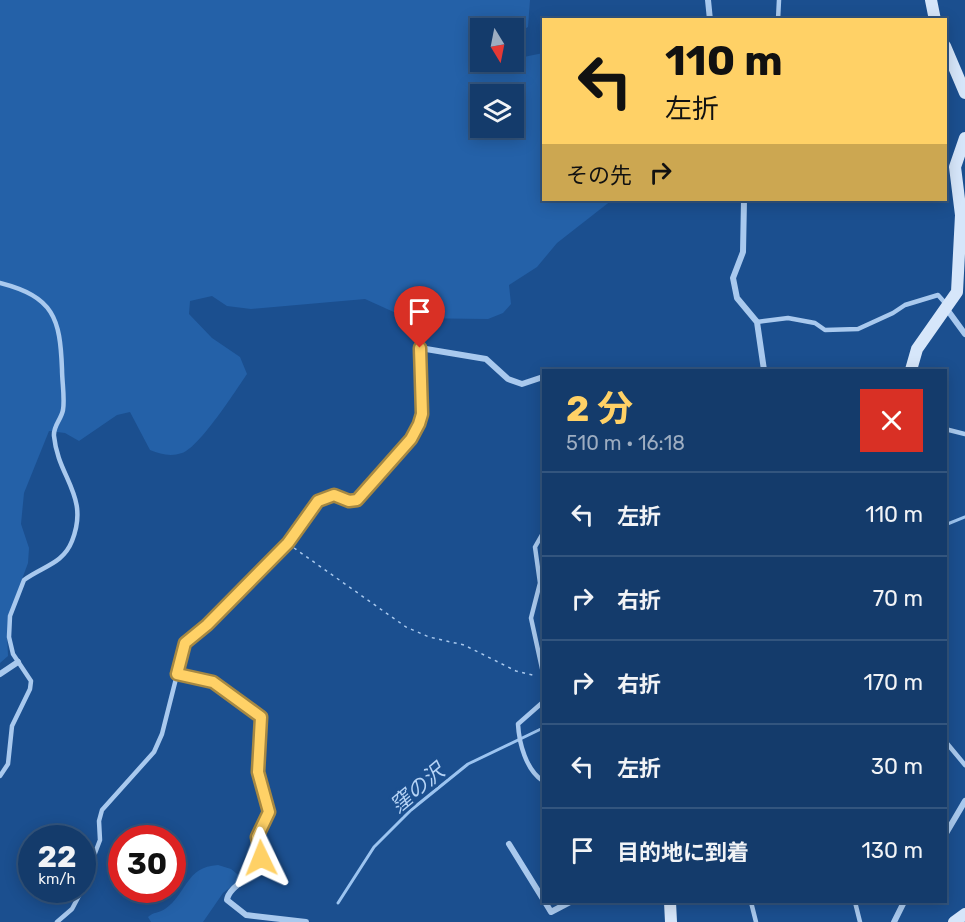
<!DOCTYPE html>
<html lang="ja">
<head>
<meta charset="utf-8">
<style>
	:root { --surface:#143b6b; --page:#1d4271; --text:#f1f3f6; --muted:#9dadc1; --line:#33557e; --accent:#ffd166 }
	body { margin:0; font-family:Rubik,"Noto Sans JP",sans-serif; background:var(--page); color:var(--text); height:100vh; display:flex; flex-direction:column; font-size:22px; white-space:nowrap }
	* { box-sizing:border-box; margin:0 }
	p { font-size:20px; color:var(--muted) }
	.icon { flex:none; width:33px; height:33px; fill:none; stroke:currentColor; stroke-width:2; stroke-linecap:round; stroke-linejoin:round }
	.map { position:relative; flex:1; overflow:hidden }
	.drawer { position:absolute; left:542px; top:369px; width:405px; height:534px; display:flex; flex-direction:column; background:var(--surface); border-radius:0px; box-shadow:0 3px 15px #0003,0 0 0 2px var(--line) }
	.drawer>* { flex:none }
	.top-card { position:absolute; left:542px; top:18px; width:405px; height:183px; border-radius:0px; box-shadow:0 3px 15px #0003,0 0 0 2px var(--line); background:#ffd166; color:#111; overflow:hidden }
	.needle { width:39px; rotate:170deg }
	.fabs { position:absolute; left:470px; top:18px; display:grid; gap:12px }
	.fabs a { display:grid; place-items:center; width:54px; height:54px; border-radius:0px; background:var(--surface); box-shadow:0 3px 15px #0003,0 0 0 2px var(--line); font-size:30px }
	.speed { position:absolute; left:18px; top:825px; display:flex; gap:12px; font-size:30px; font-weight:700; text-align:center }
	.speed>* { display:grid; place-content:center; width:78px; height:78px; border-radius:50%; background:var(--surface); box-shadow:0 3px 15px #0003,0 0 0 2px var(--line); line-height:1 }
	.speed small { font-size:15px; font-weight:400 }
	.speed .limit { border:9px solid #d22; background:#fff; color:#111 }
	.pin { position:absolute; display:grid; place-items:center; width:51px; height:51px; color:#fff; margin:-62px -26px; border-radius:50% 50% 50% 0; rotate:-45deg; box-shadow:0 0 6px #0007 }
	.pin .icon { rotate:45deg }
	.me { position:absolute; width:66px; margin:-33px; rotate:358deg; stroke-linejoin:round; filter:drop-shadow(0 0 4px #0008) }
	.turn { display:flex; align-items:center; gap:21px; height:126px; padding:0 24px; font-size:27px }
	.turn .icon { width:78px; height:78px; stroke-width:2.5 }
	.turn b { display:block; font-size:42px; line-height:51px }
	.then { display:flex; align-items:center; height:57px; padding:0 24px; background:#0003; gap:12px; font-size:22px }
	.round { display:grid; place-items:center; flex:none; width:63px; height:63px; border-radius:0px; background:var(--page) }
	.overview { display:flex; align-items:center; justify-content:space-between; height:102px; padding:0 24px }
	h1 { font-size:36px; font-weight:700; line-height:45px; color:var(--accent) }
	ul { padding:0; list-style:none }
	li { display:flex; align-items:center; gap:18px; height:84px; padding:0 24px; border-top:2px solid var(--line) }
	li div { flex:1 }
	li b { display:block; font-size:22px }
	li em { font-style:normal }
	.map>svg:first-child { display:block }
</style>
</head>
<body>
<div class="map">
<svg width="965" height="922" viewBox="0 0 965 922">
	<rect width="100%" height="100%" fill="#1b4f8f"/>
	<path fill="#2461a8" fill-rule="evenodd" d="M0,0h530l-2,27 -14,8 5,23 24,-5v147h69l-55,43 -20,24 -28,18 2,19 -8,9 -15,6 -81,-1 -42,-19 -114,10 -24,-3 -15,-10 -22,5 -1,13 23,24 28,19 7,17c-11,16 -48,74 -65,79 -12,4 -21,1 -32,-3l-20,-38 -13,3 -38,26 -14,-8 -16,-2 -25,62 -3,31 8,24 -1,15 -13,35 -8,35 1,23 -8,7zM480,28h33v34h-33zM480,94h33v34h-33z
		M218,865l13,4 11,9 -19,15 -20,29h-52l-3,-5c5,-5 11,-4 17,-8 22,-15 20,-42 53,-44z"/>
	<g fill="none" stroke-linecap="round" stroke-linejoin="round">
		<path stroke="#9cc4f0" stroke-width="3" d="M945,525l20,-8
			M338,903l36,-56 37,-37 57,-46 75,-36"/>
		<path stroke="#a9c9ee" stroke-width="1.5" stroke-dasharray="3 4.5" stroke-linecap="butt" d="M294,548l112,79 23,10 35,8 52,26 20,5"/>
		<path stroke="#a9c9ee" stroke-width="4.5" d="M778,20l1,-20
			M0,283c54,14 60,35 62,86 0,13 3,29 1,41 -2,10 -10,16 -9,26 4,42 36,60 18,105 -9,23 -29,25 -48,39l-14,36 -1,21 4,17 18,27 -1,8 -18,37 -4,38 -8,12
			M757,322l31,-4 27,5 10,7 33,-1 35,-16 12,-8 33,-10 8,9
			M945,429l20,5
			M543,533l-8,14 5,36 -9,35 12,55
			M543,702l-25,22c1,19 8,46 25,57
			M945,741l20,24
			M82,887l18,-47 -1,-19 3,-11 52,-58 8,-18 23,-91 22,-18 81,-82 30,-42 16,-6 15,6 8,-1 54,-61 8,-15 3,-10 -2,-66
			M751,902l5,20
			M855,902l5,20
			M57,922l15,-13 10,-19"/>
		<path stroke="#a9c9ee" stroke-width="6" d="M708,0l2,20
			M744,200l-1,52 -10,26 4,20 20,24 7,48
			M946,308l19,26
			M420,348l66,11 22,20 14,5 21,-7
			M177,673l36,9 48,35 -3,55 11,40 -12,25 4,25c-7,16 -32,23 -34,38l19,15 60,7
			M0,674l18,-12
			M945,835l20,-34
			M509,844l34,55
			M545,902l6,10 19,-10
			M894,922l10,-20"/>
		<path stroke="#d6e6fa" stroke-width="12" d="M931,0l4,20
			M945,46l20,47
			M911,370l6,-21 40,-57 4,-77 -6,-48 10,-29
			M670,902l1,20
			M954,922l11,-8"/>
	</g>
	<g fill="none" stroke-linecap="round" stroke-linejoin="round">
		<g stroke="#a68842" stroke-width="15">
			<path id="route" d="M261,858l-4,-21 12,-25 -11,-40 3,-55 -48,-35 -36,-8 8,-31 22,-18 81,-82 30,-42 16,-6 15,6 8,-1 54,-61 8,-15 3,-10 -2,-66"/>
		</g>
		<use href="#route" stroke="#ffd166" stroke-width="10"/>
	</g>
	<g text-anchor="middle" dominant-baseline="central" stroke-width="6" stroke-linejoin="round" paint-order="stroke">
		<g font-size="21" font-style="italic" fill="#b5d3f5" stroke="#1b4f8f">
			<text transform="translate(417 788) rotate(-40)">窪の沢</text>
		</g>
	</g>
</svg>
<div class="fabs">
<a><svg class="needle" viewBox="-14 -14 28 28"><path d="M0-13l5 13h-10z" fill="#e53935"/><path d="M0 13l5-13h-10z" fill="#9dadc1"/></svg></a>
<a><svg class="icon" aria-label="layers" viewBox="0 0 24 24"><path d="M12 4l9 5-9 5-9-5zM3 14l9 5 9-5"/></svg></a>
</div>
<div class="speed"><div>22<small>km/h</small></div><div class="limit">30</div></div>
<div class="pin" style="left:420px;top:348px;background:#d93025"><svg class="icon" aria-label="arrive" viewBox="0 0 24 24"><path d="M6 21V4h12l-3 4 3 4H6"/></svg></div>
<svg class="me" style="left:261px;top:858px" viewBox="-20 -20 40 40"><path d="M0-17L14 15 0 8-14 15z" fill="#ffd166" stroke="#fff" stroke-width="4"/></svg>
<div class="top-card">
<div class="turn"><svg class="icon" aria-label="left" viewBox="0 0 24 24"><path d="M17 20v-9H6M10 6l-5 5 5 5"/></svg><div><b>110 m</b>左折</div></div>
<div class="then">その先<svg class="icon" aria-label="right" viewBox="0 0 24 24"><path d="M7 20v-9h11M14 6l5 5-5 5"/></svg></div>
</div>
<section class="drawer">
<div class="overview"><div><h1>2 分</h1><p>510 m · 16:18</p></div><a class="round" style="background:#d93025;color:#fff"><svg class="icon" aria-label="close" viewBox="0 0 24 24"><path d="M6 6l12 12M18 6L6 18"/></svg></a></div>
<ul>
<li><svg class="icon" aria-label="left" viewBox="0 0 24 24"><path d="M17 20v-9H6M10 6l-5 5 5 5"/></svg><div><b>左折</b></div><em>110 m</em></li>
<li><svg class="icon" aria-label="right" viewBox="0 0 24 24"><path d="M7 20v-9h11M14 6l5 5-5 5"/></svg><div><b>右折</b></div><em>70 m</em></li>
<li><svg class="icon" aria-label="right" viewBox="0 0 24 24"><path d="M7 20v-9h11M14 6l5 5-5 5"/></svg><div><b>右折</b></div><em>170 m</em></li>
<li><svg class="icon" aria-label="left" viewBox="0 0 24 24"><path d="M17 20v-9H6M10 6l-5 5 5 5"/></svg><div><b>左折</b></div><em>30 m</em></li>
<li><svg class="icon" aria-label="arrive" viewBox="0 0 24 24"><path d="M6 21V4h12l-3 4 3 4H6"/></svg><div><b>目的地に到着</b></div><em>130 m</em></li>
</ul>
</section>
</div>
</body>
</html>
